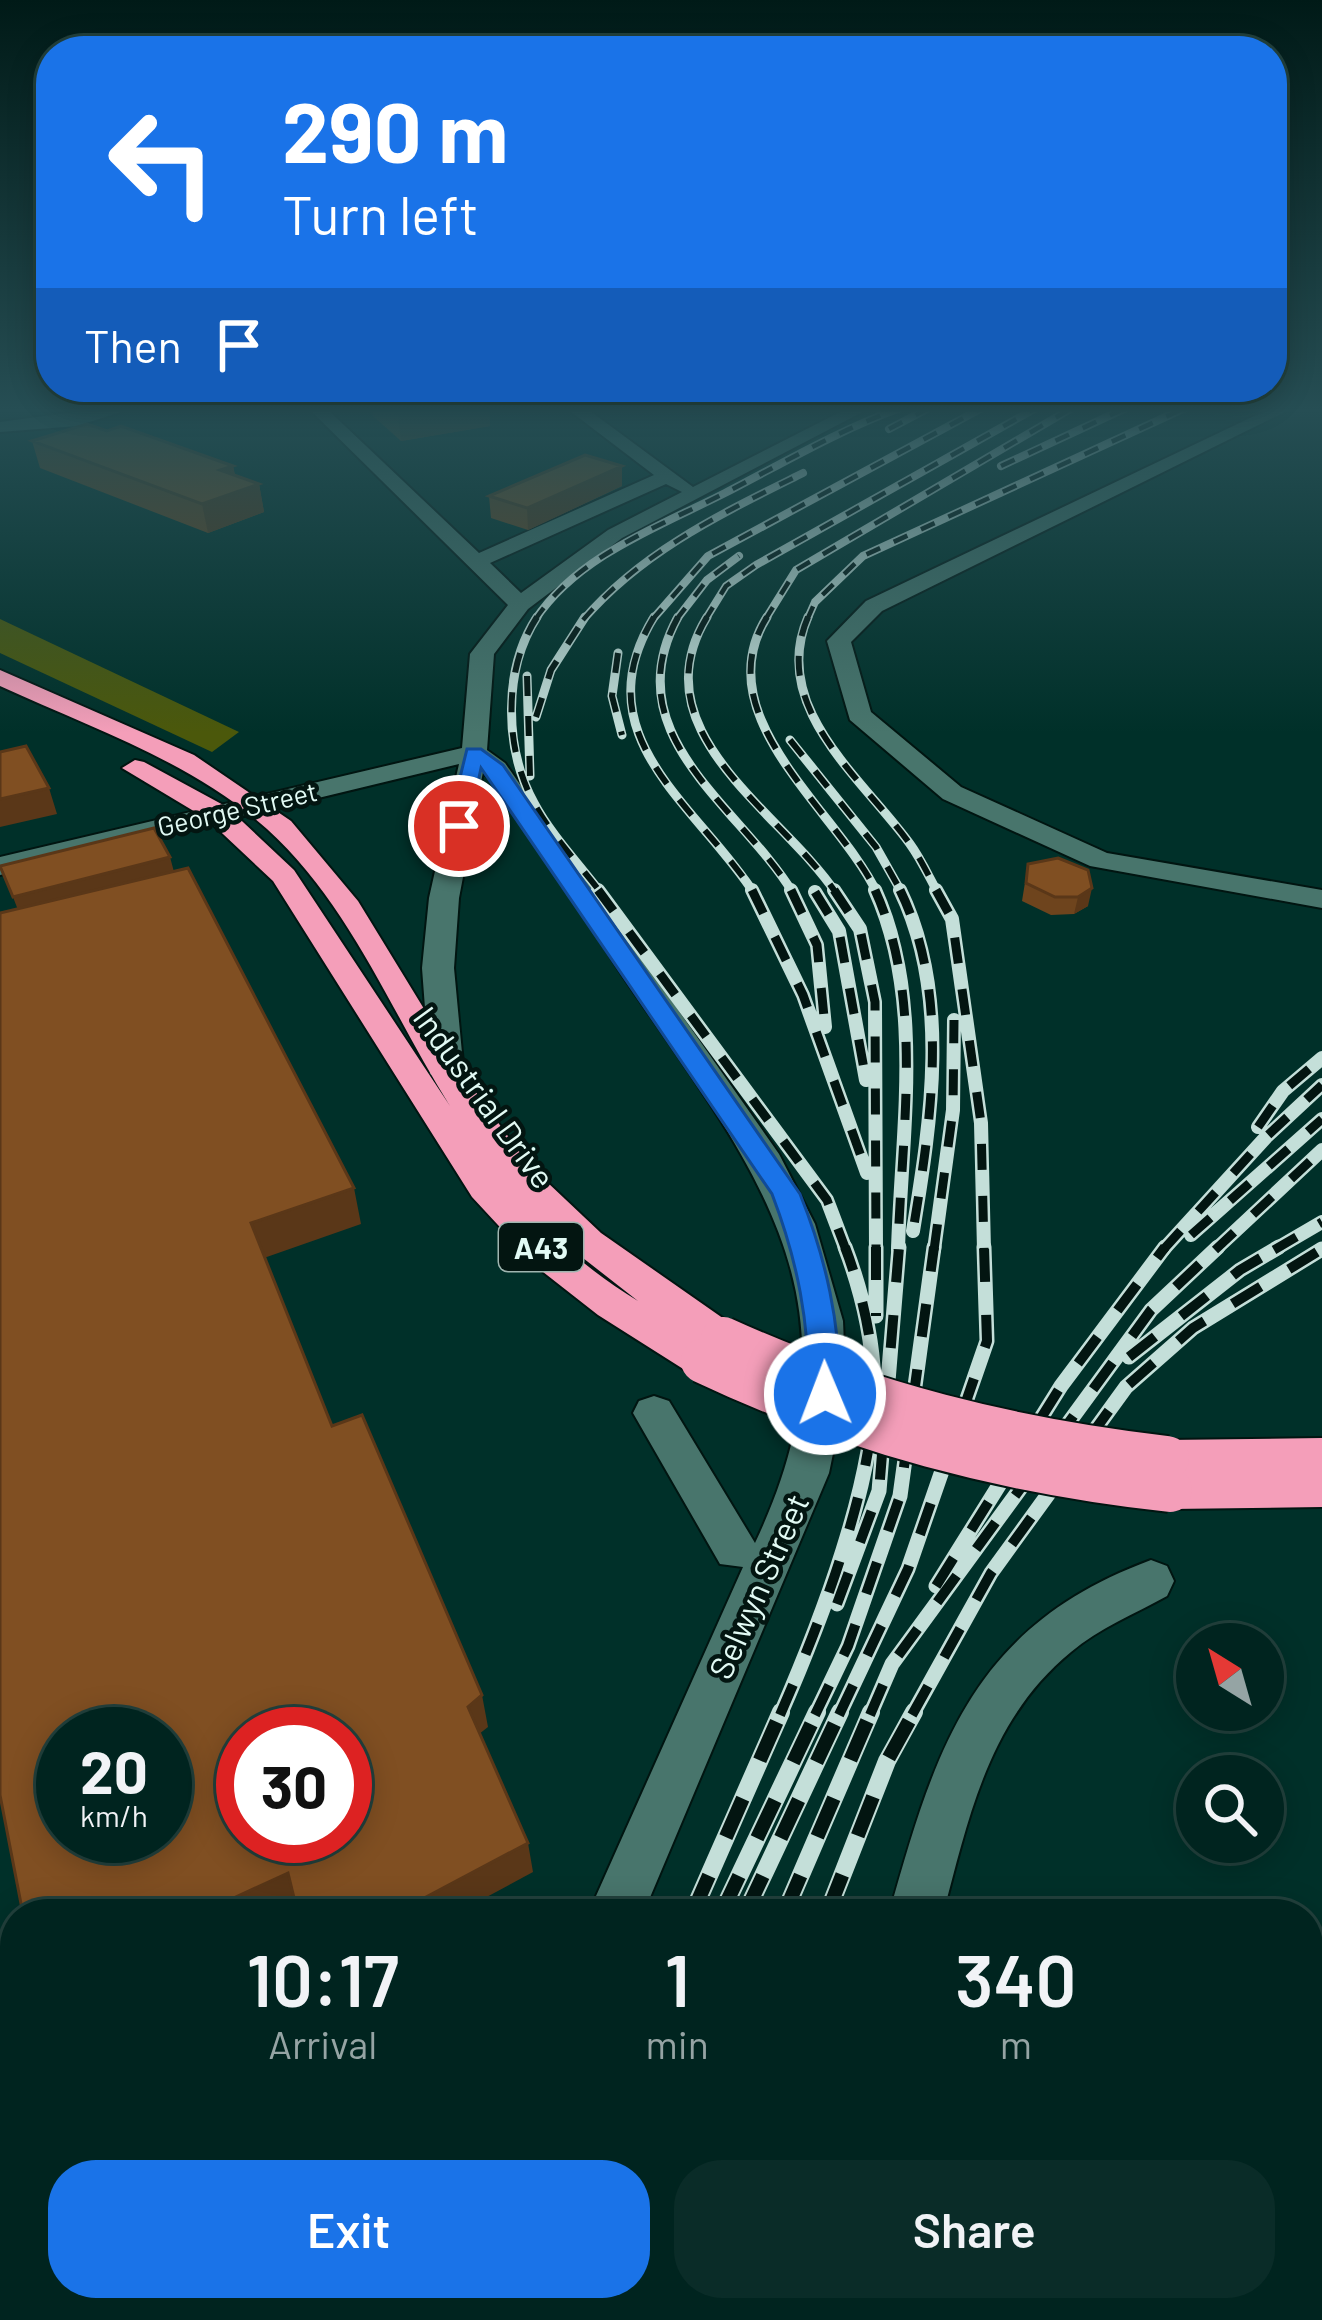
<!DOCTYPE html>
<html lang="en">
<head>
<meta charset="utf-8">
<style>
	:root { --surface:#00241f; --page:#0a2c28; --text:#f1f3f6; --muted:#95a4a4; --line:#22413d; --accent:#1a73e8 }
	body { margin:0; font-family:Barlow,sans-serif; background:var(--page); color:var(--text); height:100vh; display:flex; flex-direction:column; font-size:45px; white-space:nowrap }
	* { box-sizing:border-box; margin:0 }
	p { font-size:39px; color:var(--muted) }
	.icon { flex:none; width:66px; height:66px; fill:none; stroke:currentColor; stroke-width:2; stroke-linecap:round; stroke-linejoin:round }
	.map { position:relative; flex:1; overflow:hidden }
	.details { position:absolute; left:0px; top:1899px; width:1323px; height:423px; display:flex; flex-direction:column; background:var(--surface); border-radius:48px 48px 0 0; box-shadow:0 6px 30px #0003,0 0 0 3px var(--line) }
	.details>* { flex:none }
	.banner { position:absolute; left:36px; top:36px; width:1251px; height:366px; border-radius:48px; box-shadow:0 6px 30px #0003,0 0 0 3px var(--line); background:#1a73e8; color:#fff; overflow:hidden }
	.needle { width:78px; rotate:323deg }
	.buttons { position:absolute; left:1176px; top:1623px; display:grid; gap:24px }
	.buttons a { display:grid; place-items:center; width:108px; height:108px; border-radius:50%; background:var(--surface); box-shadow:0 6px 30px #0003,0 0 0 3px var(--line); font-size:60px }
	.speed { position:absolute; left:36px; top:1707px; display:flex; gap:24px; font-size:60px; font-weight:700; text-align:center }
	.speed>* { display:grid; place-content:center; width:156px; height:156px; border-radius:50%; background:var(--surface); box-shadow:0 6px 30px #0003,0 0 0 3px var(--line); line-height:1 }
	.speed small { font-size:30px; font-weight:400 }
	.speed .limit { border:18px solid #d22; background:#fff; color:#111 }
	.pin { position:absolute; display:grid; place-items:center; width:102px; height:102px; color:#fff; margin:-51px; border:6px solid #fff; border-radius:50%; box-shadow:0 3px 12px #0007 }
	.me { position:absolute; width:132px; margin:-66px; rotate:359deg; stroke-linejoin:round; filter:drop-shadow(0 0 9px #0008) }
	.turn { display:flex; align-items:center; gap:42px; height:252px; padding:0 48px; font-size:54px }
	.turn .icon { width:156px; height:156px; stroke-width:2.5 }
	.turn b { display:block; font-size:84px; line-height:102px }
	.then { display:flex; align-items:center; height:114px; padding:0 48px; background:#0003; gap:24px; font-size:45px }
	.eta { display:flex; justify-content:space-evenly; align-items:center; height:204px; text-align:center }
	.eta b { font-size:72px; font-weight:600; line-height:84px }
	.cta { display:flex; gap:24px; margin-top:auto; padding:24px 48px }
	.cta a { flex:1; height:138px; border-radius:48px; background:var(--accent); color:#fff; font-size:48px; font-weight:600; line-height:138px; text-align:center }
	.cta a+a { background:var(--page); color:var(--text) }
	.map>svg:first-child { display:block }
</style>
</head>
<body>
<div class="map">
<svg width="1322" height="2320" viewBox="0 0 1322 2320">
	<rect width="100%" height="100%" fill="#003029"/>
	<path fill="#4b580b" d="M0,619l239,113 -27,20 -212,-99z"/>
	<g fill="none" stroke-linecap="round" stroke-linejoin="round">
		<g stroke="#011511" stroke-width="4">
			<path id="minor" d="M104,408h29l-56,18 -77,6v-10z
				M308,408h18l153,145 175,-78 -88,-67h20l107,79 155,-79h22l-248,130 -94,71 -34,45 -7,96 18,13 274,391 36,70 28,97 3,69 -17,83 -186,441h-55l155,-347 -23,-3 -87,-151 6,-12 15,-5 15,5 86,142c115,-242 1,-372 -132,-567 -42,-63 -90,-150 -140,-204l-24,126 -5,70 10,106 -17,11 -17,-11 -8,-106 7,-70 30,-134 -459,111v-18l462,-109 8,-94 38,-49zM666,484l16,8 -74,38 -87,63 -31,-30z
				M1271,408h22l-411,203 -31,31 20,70 90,75 146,66 215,37v18l-232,-42 -147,-67 -93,-79 -23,-79 39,-40z
				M1151,1560l16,6 7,15 -7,15c-32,18 -68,32 -96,56 -82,67 -102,164 -128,262h-54c47,-168 84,-288 262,-354z
				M1322,2144v78l-14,6v-78z
				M301,2307h71l-5,13h-71z
				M770,2307h64l-4,13h-64z
				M1201,2307h68l-5,13h-68z"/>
		</g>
		<g stroke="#011511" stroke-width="4">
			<path id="highway" d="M0,670l194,85 97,66 67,80 112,183 59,81 72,68 136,95 6,11 -6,11 -17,4 4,7 -6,11 -15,5 -15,-5 -90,-57 -60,-47 -66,-71 -199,-316 -66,-62 -85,-51 13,-8 9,2 83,45 67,63 156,236c-58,-92 -100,-202 -183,-277 -76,-68 -176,-101 -267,-143zM551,1233l87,68c-31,-19 -62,-42 -87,-68z
				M1322,1438v69l-152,2 -16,-6 -6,-13 13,-16 -9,-3 -7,-13 7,-13 15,-5z"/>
		</g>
		<use href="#minor" fill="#48756c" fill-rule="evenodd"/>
		<use href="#highway" fill="#f49eb9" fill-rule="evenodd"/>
		<g stroke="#c4dfd9" stroke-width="8">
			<path id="rail-far4" d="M889,429l40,-21
				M1001,466l125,-58
				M535,620c42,-64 125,-94 190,-127 58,-30 114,-63 175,-85
				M583,620c59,-69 140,-107 220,-147
				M652,620l56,-64 274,-148
				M676,620l31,-40 32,-24
				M705,620l21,-34 30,-21 280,-157
				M765,620l31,-50 276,-162
				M807,620l8,-18 48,-46 322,-148"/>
		</g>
		<g stroke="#c4dfd9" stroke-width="9">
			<path id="rail-far3" d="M537,617c-34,52 -33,131 -3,186 17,32 45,61 67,90
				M654,617c-73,119 43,188 100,276
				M678,617c-65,118 63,190 115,276
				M707,617c-70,115 75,195 129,276
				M767,617c-63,100 73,196 110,276
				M808,617c-39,90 54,161 102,227 11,15 19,33 28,49
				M618,653l-6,43 10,39
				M527,676l3,100
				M536,717l15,-47 34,-53
				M790,740l86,107 26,46"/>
		</g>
		<g stroke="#c4dfd9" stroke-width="14">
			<path id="rail-far2" d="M598,890l229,310 19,50
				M752,890l51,105 64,178
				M791,890l26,55 8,82
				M834,890l26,39 15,73 1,248
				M875,890c50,110 26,243 23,360
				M900,890c51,105 31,231 13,341
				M936,890l16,29 29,204 3,127
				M815,892l24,39 27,149
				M1258,1127l25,-36 39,-33
				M1191,1235l131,-116
				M934,1250l19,-140 1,-90
				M1163,1250l104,-114 55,-51
				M1215,1250l107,-100
				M1274,1250l48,-28"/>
		</g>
		<g stroke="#c4dfd9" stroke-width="15">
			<path id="rail-far1" d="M876,1247v69
				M1129,1357l111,-87 39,-23
				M936,1586l125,-200 104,-139
				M837,1604l42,-113 20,-244
				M780,1715c39,-89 97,-237 94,-334 -2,-45 -13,-92 -29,-134
				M815,1715l33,-69 52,-150 34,-249
				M839,1715l69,-146 79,-228 -3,-94
				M870,1715l22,-51 259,-354 67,-63
				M912,1715l79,-142 135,-186 67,-59 129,-79"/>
		</g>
		<g stroke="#c4dfd9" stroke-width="18">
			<path id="rail" d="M692,1914l89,-202
				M721,1914l96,-202
				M745,1914l95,-202
				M784,1914l87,-202
				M827,1914l60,-153 27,-49
				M521,2320l5,-13
				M552,2320l5,-13
				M584,2320l4,-13
				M610,2320l6,-13
				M667,2320l6,-13"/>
		</g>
		<use href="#rail-far4" stroke="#031511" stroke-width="4.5" stroke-dasharray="15" stroke-linecap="butt"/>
		<use href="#rail-far3" stroke="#031511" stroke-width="6" stroke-dasharray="20" stroke-linecap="butt"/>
		<use href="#rail-far2" stroke="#031511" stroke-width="9" stroke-dasharray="26" stroke-linecap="butt"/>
		<use href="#rail-far1" stroke="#031511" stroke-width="10" stroke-dasharray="33" stroke-linecap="butt"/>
		<use href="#rail" stroke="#031511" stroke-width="14" stroke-dasharray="42" stroke-linecap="butt"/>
		<g stroke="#011511" stroke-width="48" stroke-linecap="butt">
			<path id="highway-bridge" d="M723,1339c143,65 288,101 444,119
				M703,1361c150,71 302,111 467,129"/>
		</g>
		<use href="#highway-bridge" stroke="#f49eb9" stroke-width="44"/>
	</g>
	<path fill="#6e441d" d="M372,408h117l1,18 -89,15 -28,-25z
		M107,431l126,35 2,9 24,9 5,28 -56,21 -168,-65 -8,-27z
		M622,466v20l-94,44 -37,-12 -2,-22z
		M1058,858l30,48 -14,8 -23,1 -29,-14 6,-37z"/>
	<path fill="#5a3718" d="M436,408h53l1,18 -89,15 -3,-26z
		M233,466l5,25 21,-7 5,28 -56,21 -6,-29 18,-34z
		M622,466v20l-94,44 -1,-22z
		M49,788l8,26 -57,13v-28z
		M170,857l7,26 -154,40 -10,-26z
		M1092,888l-4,18 -14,8 4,-17z
		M354,1188l7,36 -100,35 -10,-36z
		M482,1695l6,32 -14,11 -6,-31z
		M528,1843l5,29 -78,42h-61z
		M288,1873l13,29 -26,12h-76z"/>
	<path fill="#804f22" stroke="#5a3718" stroke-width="3" fill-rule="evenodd" d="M390,408h46l-38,7z
		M87,424l20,7 14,-5 112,40 -13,4 39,14 -57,20 -170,-63z
		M585,455l37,11 -95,42 -38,-12z
		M26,746l23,42 -49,11v-47z
		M154,828l16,29 -157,40 -13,-31z
		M1058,858l30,12 4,18 -14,9h-23l-29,-14 2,-19z
		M188,868l166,320 -103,35 81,203 30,-11 120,280 -14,12 60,136 -134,71h-96l-10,-41 -89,41h-176l-23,-119v-882zM63,1734h102v102h-102zM243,1734h102v102h-102z"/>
	<linearGradient id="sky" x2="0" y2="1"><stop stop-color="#001a17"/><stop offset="0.56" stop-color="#264e54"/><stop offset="1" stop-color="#264e54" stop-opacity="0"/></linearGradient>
	<rect width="1322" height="733" fill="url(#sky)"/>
	<path fill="#1a73e8" stroke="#114b97" stroke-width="3" d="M467,749h14l22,16 297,429c27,67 39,127 41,200l-4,9 -12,4 -16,-13c0,-72 -11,-132 -37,-200l-291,-426 -12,58 -10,6 -11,-6z"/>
	<g text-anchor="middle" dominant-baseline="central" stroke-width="9" stroke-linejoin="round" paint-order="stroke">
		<g font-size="27" fill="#e2faf4" stroke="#031511">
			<text transform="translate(237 808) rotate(-13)">George Street</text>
		</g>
		<rect fill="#031511" stroke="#9fb5b0" stroke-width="3" x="499" y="1223" width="84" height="48" rx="9"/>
		<g font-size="30" font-weight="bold" fill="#e2faf4">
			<text x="541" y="1247">A43</text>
		</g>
		<g font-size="33" fill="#e2faf4" stroke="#031511">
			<text transform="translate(485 1097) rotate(54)">Industrial Drive</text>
			<text transform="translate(758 1586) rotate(-66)">Selwyn Street</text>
		</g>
	</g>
</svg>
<div class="buttons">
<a><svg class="needle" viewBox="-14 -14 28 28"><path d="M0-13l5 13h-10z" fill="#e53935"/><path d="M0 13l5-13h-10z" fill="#95a4a4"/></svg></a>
<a><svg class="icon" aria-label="search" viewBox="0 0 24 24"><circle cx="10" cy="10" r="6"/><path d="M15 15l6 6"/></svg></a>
</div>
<div class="speed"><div>20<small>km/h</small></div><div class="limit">30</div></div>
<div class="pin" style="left:459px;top:826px;background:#d93025"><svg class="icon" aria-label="arrive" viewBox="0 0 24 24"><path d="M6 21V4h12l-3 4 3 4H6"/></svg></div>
<svg class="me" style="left:825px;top:1394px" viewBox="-20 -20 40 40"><circle r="17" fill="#1a73e8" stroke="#fff" stroke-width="3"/><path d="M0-11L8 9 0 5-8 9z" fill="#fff"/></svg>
<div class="banner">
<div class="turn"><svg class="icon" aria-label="left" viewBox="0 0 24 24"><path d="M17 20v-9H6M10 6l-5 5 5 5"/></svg><div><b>290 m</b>Turn left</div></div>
<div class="then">Then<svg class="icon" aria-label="arrive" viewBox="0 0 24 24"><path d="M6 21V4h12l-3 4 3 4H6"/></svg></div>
</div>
<section class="details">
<div class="eta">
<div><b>10:17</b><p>Arrival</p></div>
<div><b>1</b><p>min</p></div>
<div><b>340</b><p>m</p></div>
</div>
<div class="cta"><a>Exit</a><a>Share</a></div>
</section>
</div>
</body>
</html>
